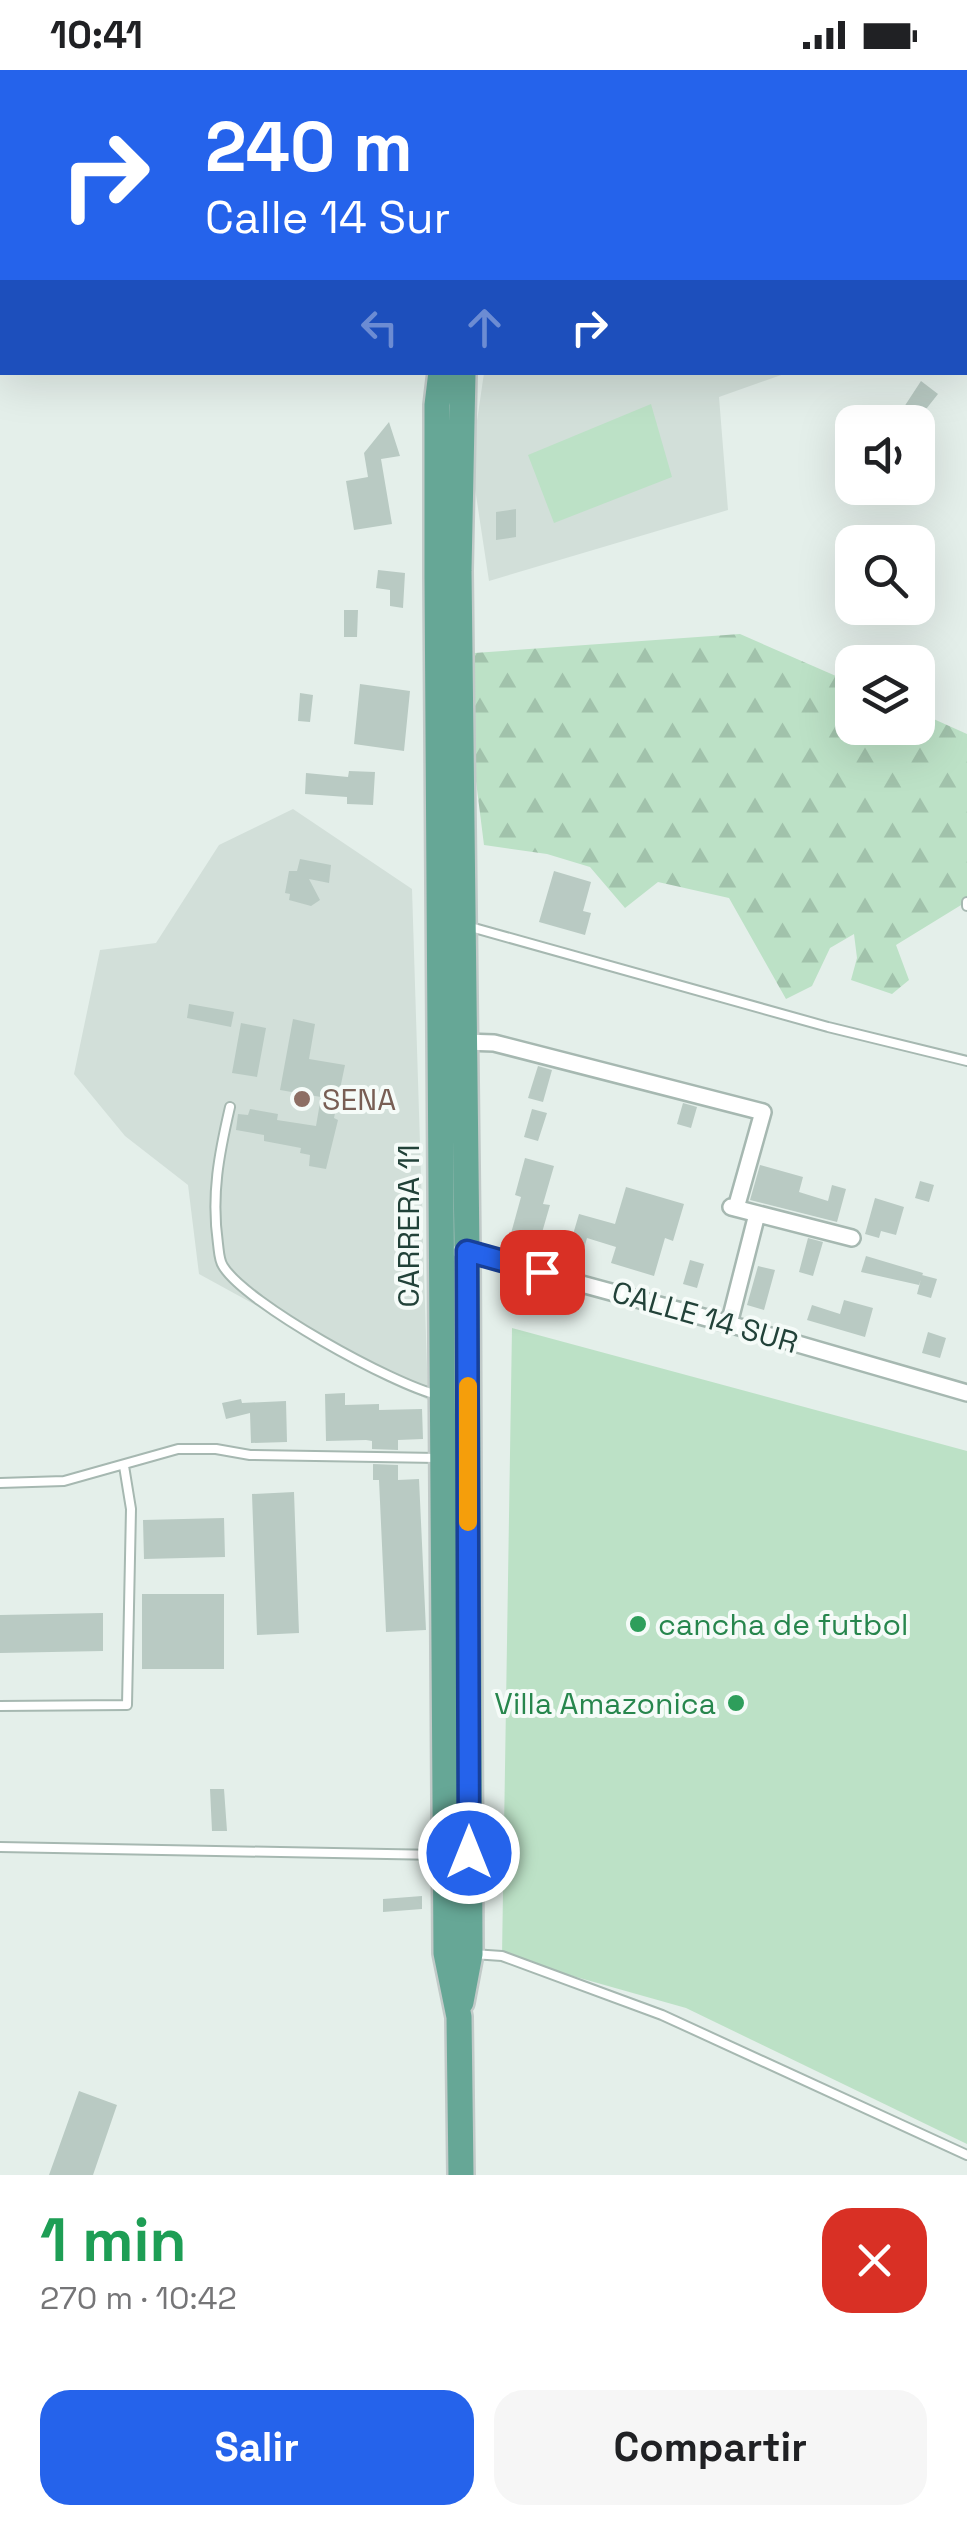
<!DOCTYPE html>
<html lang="es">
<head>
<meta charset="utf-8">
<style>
	:root { --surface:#fff; --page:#f6f6f6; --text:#202124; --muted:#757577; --accent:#2563eb }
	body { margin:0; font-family:"Space Grotesk",sans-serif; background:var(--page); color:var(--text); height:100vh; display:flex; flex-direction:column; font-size:38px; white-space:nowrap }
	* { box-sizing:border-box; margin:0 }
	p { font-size:32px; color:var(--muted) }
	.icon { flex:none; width:55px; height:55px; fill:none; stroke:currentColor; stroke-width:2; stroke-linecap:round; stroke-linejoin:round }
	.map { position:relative; height:2105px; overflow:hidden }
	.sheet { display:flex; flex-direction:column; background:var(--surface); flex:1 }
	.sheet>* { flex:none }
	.guide { position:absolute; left:0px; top:0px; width:968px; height:305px; box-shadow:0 10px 40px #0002; background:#2563eb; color:#fff; overflow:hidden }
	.tools { position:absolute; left:835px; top:335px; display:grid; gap:20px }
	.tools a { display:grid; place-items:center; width:100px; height:100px; border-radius:20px; background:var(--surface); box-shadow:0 10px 40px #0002; font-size:50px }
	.pin { position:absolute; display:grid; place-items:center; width:85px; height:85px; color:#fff; margin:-42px; border-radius:20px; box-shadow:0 5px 15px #0006 }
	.me { position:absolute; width:110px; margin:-55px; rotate:0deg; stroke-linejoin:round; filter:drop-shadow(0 0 8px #0008) }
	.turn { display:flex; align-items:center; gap:35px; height:210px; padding:0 40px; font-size:45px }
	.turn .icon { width:130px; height:130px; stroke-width:2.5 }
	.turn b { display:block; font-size:70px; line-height:85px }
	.lanes { display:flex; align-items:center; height:95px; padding:0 40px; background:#0003; justify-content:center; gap:50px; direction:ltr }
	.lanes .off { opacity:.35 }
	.round { display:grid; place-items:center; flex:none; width:105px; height:105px; border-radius:30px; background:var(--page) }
	.headline { display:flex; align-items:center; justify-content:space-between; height:170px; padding:0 40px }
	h1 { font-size:60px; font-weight:700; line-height:75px; color:#1e9e55 }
	.cta { display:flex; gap:20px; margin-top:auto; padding:20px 40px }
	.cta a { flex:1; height:115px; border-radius:30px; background:var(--accent); color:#fff; font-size:40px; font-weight:700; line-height:115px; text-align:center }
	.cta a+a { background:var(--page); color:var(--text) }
	.status { display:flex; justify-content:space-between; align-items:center; height:70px; padding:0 50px; background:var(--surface); direction:ltr }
	.status svg { height:28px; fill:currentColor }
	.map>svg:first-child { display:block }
</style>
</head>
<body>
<div class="status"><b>10:41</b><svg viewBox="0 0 49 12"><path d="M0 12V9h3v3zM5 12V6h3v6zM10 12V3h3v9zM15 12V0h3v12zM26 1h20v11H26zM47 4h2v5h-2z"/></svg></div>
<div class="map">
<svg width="967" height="2105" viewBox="0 0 967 2105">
	<defs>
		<pattern id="forest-firs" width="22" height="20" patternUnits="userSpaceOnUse" patternTransform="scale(2.5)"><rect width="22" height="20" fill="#bce1c6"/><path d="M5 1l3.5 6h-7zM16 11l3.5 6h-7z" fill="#a1c2ab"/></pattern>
	</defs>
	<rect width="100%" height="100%" fill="#e4efea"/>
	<path fill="#d2dfd9" d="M484,303h303l-68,24 9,113 -239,71 -18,-119z
		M293,739l119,80 16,511 -229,-126 -11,-89 -63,-49 -51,-62 26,-124 56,-7 63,-98z"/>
	<path fill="url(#forest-firs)" d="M740,564l112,49v45h66v-16l49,22v172l-1,-4 -70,43 13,35 -17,14 -41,-14 6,-22 -3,-24 -24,14 -18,38 -26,13 -57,-101 -71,-16 -33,26 -35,-41 -43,-13 -63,-9 -24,-191z"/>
	<path fill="#bce1c6" d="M651,334l21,73 -118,46 -26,-68z
		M512,1258l455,123v693l-281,-136 -184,-52z"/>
	<path fill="#b9cac3" d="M921,311l17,13 -19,24 -15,-11z
		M389,352l11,34 -19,3 11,65 -38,6 -8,-49 22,-4 -4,-24z
		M516,439v28l-20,3v-28z
		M378,500l27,3 -2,35 -13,-2v-16l-14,-2z
		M344,540h14l-1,27h-13z
		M360,614l50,7 -6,60 -50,-7z
		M300,623l13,2 -3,27 -12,-1z
		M349,701l26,1 -2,33 -26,-1v-7l-42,-3 1,-21 42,4z
		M300,789l31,6 -2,18 -20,-4 11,21 -9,6 -22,-6 1,-6 -5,-1 4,-22h8z
		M554,801l37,11 -8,29 8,2 -6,22 -46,-13z
		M189,934l45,8 -3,15 -44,-9z
		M293,949l22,5 -6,35 36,6 -11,53 4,2 -12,49 -17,-3 1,-11 -10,-2 1,-5 -37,-7v-6l-28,-5 2,-16 10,1 2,-6 28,5 -1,6 39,6 5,-29 -41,-7z
		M241,953l25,5 -9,49 -25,-4z
		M538,996l14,4 -9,32 -15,-4z
		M683,1033l14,4 -6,21 -14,-4z
		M532,1039l15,4 -9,28 -14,-4z
		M525,1088l29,8 -11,38 7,1 -11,38 -29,-6 11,-40 -6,-2z
		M760,1095l43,12 -4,15 29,9 4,-16 14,4 -9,33 -87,-22z
		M920,1111l14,4 -5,17 -14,-4z
		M626,1117l58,17 -11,37 -8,-3 -11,38 -43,-13 5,-16 -29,-9 -4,14 -14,-4 10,-34 36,10z
		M875,1128l29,9 -8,28 -15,-4 -2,7 -14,-4z
		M808,1168l15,4 -10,34 -14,-4z
		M866,1186l57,17 -4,12 -58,-13z
		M690,1190l14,4 -7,24 -14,-4z
		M758,1196l17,4 -11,40 -17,-5z
		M922,1205l15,4 -6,19 -14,-4z
		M844,1230l29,8 -8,29 -58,-17 5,-15 28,9z
		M928,1262l18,6 -6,20 -18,-5z
		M345,1323v12l34,-1v6l43,-1 1,30 -25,1v10l-26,-1v-8l-6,-1 -40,1 -1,-47z
		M241,1329l1,4 44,-2 1,41 -36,1 -1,-30 -24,6 -4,-16z
		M373,1394l25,1v15l21,-1 7,151 -40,2 -7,-152h-6z
		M294,1422l5,141 -42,2 -5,-141z
		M224,1448l1,39 -81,2 -1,-39z
		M142,1524h82v75h-82z
		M103,1543v38l-103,2v-38z
		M210,1719h14l3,42h-15z
		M422,1826v13l-39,3v-13z
		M79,2021l38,14 -24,70h-44z"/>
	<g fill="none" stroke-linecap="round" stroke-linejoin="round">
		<g stroke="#a6b8b1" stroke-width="12">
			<path id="lane" d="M967,832v4
				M467,856l361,101 139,34
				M230,1037c-11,47 -19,88 -12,137 1,7 1,16 5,22 23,38 171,119 215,129
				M0,1413l64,-2 114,-32h38l34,6 188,3
				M0,1636l127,-1 4,-196 -7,-43
				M0,1777l440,8
				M473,1884l29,2 160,59 305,140"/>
		</g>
		<g stroke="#a6b8b1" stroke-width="20">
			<path id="street" d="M425,0l9,2
				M379,2v-2
				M473,2v-2
				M551,2l1,-2
				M582,2l1,-2
				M907,2l3,-2
				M965,87l2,-2
				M965,212l2,-1
				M465,972l29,1 269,69 -27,96
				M731,1137l121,31
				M460,1181l269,73 238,69
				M729,1254l28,-110"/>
		</g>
		<g stroke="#c1cac8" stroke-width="30">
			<path id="primary" d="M659,2l3,-2
				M699,2l4,-2
				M441,302l-4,33v171l9,1377 13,64 2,158
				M461,1932l9,-48 -3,-703 -8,-680 4,-199"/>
		</g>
		<use href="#lane" stroke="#fff" stroke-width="8"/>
		<use href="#street" stroke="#fff" stroke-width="15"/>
		<use href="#primary" stroke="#66a796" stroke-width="25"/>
	</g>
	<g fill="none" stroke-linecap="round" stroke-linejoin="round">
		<g stroke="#184099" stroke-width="25">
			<path id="route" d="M469,1783l-2,-602 75,21"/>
		</g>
		<use href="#route" stroke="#2563eb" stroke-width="18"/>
		<path stroke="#f59e0b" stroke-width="18" d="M468,1316v136"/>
	</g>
	<circle fill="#8d6e63" stroke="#f5fbf8" stroke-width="4" cx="302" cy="1029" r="10"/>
	<g fill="#2e9e5b" stroke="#f5fbf8" stroke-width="4">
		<circle cx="638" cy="1554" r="10"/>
		<circle cx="736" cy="1633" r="10"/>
	</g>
	<g text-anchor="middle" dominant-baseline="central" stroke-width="8" stroke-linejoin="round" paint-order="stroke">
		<g font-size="30" fill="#785e54" stroke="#f5fbf8" text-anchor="start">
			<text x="322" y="1029">SENA</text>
		</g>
		<g font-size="30" fill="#224239" stroke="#f5fbf8">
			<text transform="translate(408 1156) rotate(-90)">CARRERA 11</text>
			<text transform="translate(705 1247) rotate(16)">CALLE 14 SUR</text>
		</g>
		<g font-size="30" fill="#27864d" stroke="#f5fbf8" text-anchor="start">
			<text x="658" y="1554">cancha de futbol</text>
			<text x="716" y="1633" text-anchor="end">Villa Amazonica</text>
		</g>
	</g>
</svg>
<div class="tools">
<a><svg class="icon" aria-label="sound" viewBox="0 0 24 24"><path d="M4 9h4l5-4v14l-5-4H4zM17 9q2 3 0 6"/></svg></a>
<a><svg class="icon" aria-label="search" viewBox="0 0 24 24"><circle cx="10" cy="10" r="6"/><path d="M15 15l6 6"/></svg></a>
<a><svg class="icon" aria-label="layers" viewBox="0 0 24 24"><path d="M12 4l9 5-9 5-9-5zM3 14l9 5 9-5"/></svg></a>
</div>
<div class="pin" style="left:542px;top:1202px;background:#d93025"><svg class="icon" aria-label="arrive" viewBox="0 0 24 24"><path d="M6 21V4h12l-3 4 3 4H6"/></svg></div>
<svg class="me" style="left:469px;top:1783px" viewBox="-20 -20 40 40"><circle r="17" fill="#2563eb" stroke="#fff" stroke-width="3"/><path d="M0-11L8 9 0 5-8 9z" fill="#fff"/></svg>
<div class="guide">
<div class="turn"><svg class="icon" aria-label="right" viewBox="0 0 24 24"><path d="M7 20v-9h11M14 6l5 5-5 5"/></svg><div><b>240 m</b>Calle 14 Sur</div></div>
<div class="lanes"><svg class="icon off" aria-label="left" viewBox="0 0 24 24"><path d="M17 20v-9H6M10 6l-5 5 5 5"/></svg><svg class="icon off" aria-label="ahead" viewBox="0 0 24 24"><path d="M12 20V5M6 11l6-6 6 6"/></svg><svg class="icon" aria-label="right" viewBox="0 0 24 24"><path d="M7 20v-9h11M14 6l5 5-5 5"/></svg></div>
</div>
</div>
<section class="sheet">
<div class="headline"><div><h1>1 min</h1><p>270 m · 10:42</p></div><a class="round" style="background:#d93025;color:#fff"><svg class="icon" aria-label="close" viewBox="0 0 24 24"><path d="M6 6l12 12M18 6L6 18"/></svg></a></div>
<div class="cta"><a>Salir</a><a>Compartir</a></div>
</section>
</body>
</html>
